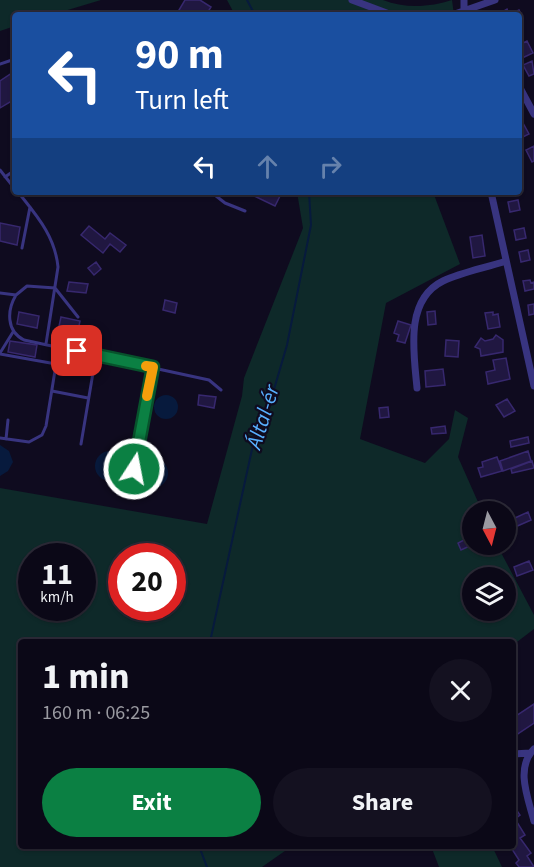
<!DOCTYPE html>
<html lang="en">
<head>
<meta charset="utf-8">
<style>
	:root { --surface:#0b0817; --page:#141120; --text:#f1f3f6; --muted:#9a9aa1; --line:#2b2936; --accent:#0b8043 }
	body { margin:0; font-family:"Source Sans 3",sans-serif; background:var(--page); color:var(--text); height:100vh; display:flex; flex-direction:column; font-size:22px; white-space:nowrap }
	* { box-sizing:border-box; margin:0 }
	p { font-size:20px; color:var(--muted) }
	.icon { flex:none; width:33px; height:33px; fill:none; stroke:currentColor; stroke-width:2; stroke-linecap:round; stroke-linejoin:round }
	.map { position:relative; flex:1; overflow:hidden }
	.sheet { position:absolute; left:18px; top:639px; width:498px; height:210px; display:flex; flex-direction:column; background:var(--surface); border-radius:6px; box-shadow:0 2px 4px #0004,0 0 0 2px var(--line) }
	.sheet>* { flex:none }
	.guide { position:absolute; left:12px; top:12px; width:510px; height:183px; border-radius:6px; box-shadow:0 2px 4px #0004,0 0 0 2px var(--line); background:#1a4fa0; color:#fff; overflow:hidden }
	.needle { width:39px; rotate:173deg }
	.fabs { position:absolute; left:462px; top:501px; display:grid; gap:12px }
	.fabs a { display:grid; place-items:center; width:54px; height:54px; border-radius:50%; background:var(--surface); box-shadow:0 2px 4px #0004,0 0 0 2px var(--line); font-size:30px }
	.speed { position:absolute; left:18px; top:543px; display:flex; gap:12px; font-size:30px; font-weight:700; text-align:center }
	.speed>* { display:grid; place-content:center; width:78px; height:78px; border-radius:50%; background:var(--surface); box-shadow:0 2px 4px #0004,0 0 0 2px var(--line); line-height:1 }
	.speed small { font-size:15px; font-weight:400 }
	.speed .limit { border:9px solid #d22; background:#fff; color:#111 }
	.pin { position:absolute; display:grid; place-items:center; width:51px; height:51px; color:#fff; margin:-26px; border-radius:12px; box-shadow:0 3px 9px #0006 }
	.me { position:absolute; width:66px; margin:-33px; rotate:11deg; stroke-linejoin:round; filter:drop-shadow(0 0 4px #0008) }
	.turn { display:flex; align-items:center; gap:21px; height:126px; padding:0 24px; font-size:27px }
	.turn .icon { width:78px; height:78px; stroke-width:2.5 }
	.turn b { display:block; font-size:42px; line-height:51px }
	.lanes { display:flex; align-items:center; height:57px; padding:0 24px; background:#0003; justify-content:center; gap:30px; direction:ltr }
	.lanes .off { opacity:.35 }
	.round { display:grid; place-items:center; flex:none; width:63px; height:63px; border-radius:32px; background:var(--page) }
	.headline { display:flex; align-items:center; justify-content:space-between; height:102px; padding:0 24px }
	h1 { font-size:36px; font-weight:700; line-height:45px }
	.action { display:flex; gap:12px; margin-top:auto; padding:12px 24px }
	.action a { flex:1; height:69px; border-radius:36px; background:var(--accent); color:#fff; font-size:24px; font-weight:700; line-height:69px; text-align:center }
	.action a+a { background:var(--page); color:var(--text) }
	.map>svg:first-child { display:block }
</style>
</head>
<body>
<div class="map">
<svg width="534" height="867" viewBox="0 0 534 867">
	<rect width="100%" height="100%" fill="#0f0b1f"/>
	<path fill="#0e2929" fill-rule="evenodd" d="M0,0h101l-50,15h-36v11l-15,5z
		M227,0h156c22,9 48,7 69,0l2,15h-219z
		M297,192h136l27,72 -74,39 -26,136 65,24 24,-24 6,-29 13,8 -10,39 24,54 -10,1v32l25,1 37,70v14l-21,16v-3h-492v204h271l-30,21h-262v-379l207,36 35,-128 2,-18 59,-150zM32,556h50v52h-50zM122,556h50v52h-50zM472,578h34v32h-34z
		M431,846h61l10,21h-63z"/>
	<path fill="#071a3d" d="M154 407a12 12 0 1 1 24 0a12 12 0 1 1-24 0Z
		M0,445l9,6 4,11 -5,9 -8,5z
		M95 466a15 15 0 1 1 30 0a15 15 0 1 1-30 0Z
		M138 473a15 15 0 1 1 30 0a15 15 0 1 1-30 0Z"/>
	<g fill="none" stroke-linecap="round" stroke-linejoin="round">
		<path stroke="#071a3d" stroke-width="2" d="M247,0l8,15
			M210,642l46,-211 19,-45 12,-41 24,-120 -2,-33
			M199,846l8,21"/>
	</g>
	<path fill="#201741" stroke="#37286e" stroke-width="1.5" d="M185,0h15l11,7 -5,8h-30z
		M507,9l2,6 10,-5 3,6 -25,-1z
		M527,41l6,12 -13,6 -1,-14z
		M532,61l2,13 -5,2 -6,-11z
		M15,71v28l-15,9v-27z
		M523,123l6,11 -10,5v-14z
		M534,146v15l-2,1 -6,-12z
		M246,192h36l-7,14z
		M518,200l2,10 -10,2 -2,-10z
		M0,223l20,4 -3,18 -17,-4z
		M89,226l16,13 5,-6 16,12 -6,7 -10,-8 -7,9 -22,-18z
		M524,228l2,10 -10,2 -2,-10z
		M482,235l3,21 -12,2 -3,-21z
		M528,250l2,10 -9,2 -2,-10z
		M96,262l5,7 -7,6 -6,-7z
		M530,280l1,3 3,-1v7l-9,2 -2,-10z
		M69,282l19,2 -2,9 -19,-2z
		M165,300l12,3 -2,10 -12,-3z
		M534,304v10l-5,1 -1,-10z
		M435,311l1,13 -8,1 -1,-13z
		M19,312l20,4 -2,12 -20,-4z
		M493,312v3l5,-1 2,13 -12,2 -3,-16z
		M61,317l19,4 -3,14 -19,-4z
		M398,321l13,4 -6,18 -8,-2 2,-6 -5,-2z
		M496,335l7,5v12l-22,4 -1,-7 -5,-2 6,-9 4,3 8,-2z
		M446,340l13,1 -1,16 -13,-1z
		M10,341l27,4 -2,12 -27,-5z
		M506,358l4,21 -22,5 -2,-12 9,-2 -2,-10z
		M443,369l2,16 -19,2 -1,-16z
		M199,395l17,2 -2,11 -16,-3z
		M507,399l8,12 -11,6 -8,-12z
		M388,407l1,10 -9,1 -1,-10z
		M445,426l1,7 -14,1 -1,-6z
		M528,437l1,6 -18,4 -1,-6z
		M528,451l3,10 -28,10 -3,-10z
		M497,457l5,14 -21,6 -3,-9 5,-1 -1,-5z
		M532,461l2,7 -22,5 -1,-4z
		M528,512l3,8 -25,11v-9z
		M472,536l2,8 -13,6 -3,-7z
		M529,561l4,9 -16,6 -3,-9z
		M534,704v19l-21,14v-19z
		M513,805l7,10 -5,4 10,16 -5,3 11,15 -4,3 7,11h-15l-3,-4 3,-3 -9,-14h3l2,-5z"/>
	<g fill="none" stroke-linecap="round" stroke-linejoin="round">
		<path stroke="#383480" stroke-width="3" d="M0,64l15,-5
			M0,170l15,19
			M5,177l10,-7
			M18,192c19,24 37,44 40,75l-12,77
			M211,192l14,11 20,8
			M22,248l8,-41
			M0,293l16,2
			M78,317l-23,-29 -28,-2 -11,9c-9,15 -10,36 8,45l185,40 12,10
			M0,353l13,-21
			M0,354l56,10
			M52,391l36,7
			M0,438l29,4 13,-7 4,-9 13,-80
			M6,439l2,-19
			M81,444l15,-89
			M138,446l17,3
			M134,469l19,-102"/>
		<path stroke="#383480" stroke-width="7" d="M352,0l40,15
			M464,0v15
			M452,15l43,-15
			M519,86l15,28
			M491,192l43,194
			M417,388c-3,-34 -13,-88 26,-107 19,-9 42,-13 63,-20
			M534,749c-19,19 -6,49 0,72
			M513,754l17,-1"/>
	</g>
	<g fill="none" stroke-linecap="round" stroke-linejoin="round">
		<g stroke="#07532c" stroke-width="15">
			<path id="route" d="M77,351l76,16 -19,102"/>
		</g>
		<use href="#route" stroke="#0b8043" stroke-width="10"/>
		<path stroke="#f59e0b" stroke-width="10" d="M146,366l7,1 -6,29"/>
	</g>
	<g text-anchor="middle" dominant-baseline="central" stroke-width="4.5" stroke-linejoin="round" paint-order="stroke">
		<g font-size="22" font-style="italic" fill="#58b0ff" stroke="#0f0b1f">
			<text transform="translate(263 417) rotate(-73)">Által-ér</text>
		</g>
	</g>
</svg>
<div class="fabs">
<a><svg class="needle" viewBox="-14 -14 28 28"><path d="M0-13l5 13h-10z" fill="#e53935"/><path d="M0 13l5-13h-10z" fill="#9a9aa1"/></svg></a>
<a><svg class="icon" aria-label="layers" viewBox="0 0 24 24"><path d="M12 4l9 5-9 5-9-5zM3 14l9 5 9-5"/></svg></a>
</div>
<div class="speed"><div>11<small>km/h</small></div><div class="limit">20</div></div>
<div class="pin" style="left:77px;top:351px;background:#d93025"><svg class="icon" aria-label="arrive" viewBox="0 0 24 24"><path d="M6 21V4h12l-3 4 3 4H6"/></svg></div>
<svg class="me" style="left:134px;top:469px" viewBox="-20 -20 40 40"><circle r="17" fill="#0b8043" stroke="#fff" stroke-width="3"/><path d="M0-11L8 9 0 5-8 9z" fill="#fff"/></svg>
<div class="guide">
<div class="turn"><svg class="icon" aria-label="left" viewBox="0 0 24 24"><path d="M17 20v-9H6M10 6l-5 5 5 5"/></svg><div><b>90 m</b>Turn left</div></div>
<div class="lanes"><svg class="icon" aria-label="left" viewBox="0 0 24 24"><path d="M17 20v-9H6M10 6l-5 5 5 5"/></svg><svg class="icon off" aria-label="ahead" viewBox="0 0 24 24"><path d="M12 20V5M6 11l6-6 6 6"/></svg><svg class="icon off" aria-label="right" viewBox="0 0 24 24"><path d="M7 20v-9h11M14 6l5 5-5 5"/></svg></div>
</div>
<section class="sheet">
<div class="headline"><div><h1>1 min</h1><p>160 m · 06:25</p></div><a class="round"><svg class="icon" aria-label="close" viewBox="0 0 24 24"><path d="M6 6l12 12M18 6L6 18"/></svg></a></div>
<div class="action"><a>Exit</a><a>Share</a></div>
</section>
</div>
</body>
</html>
